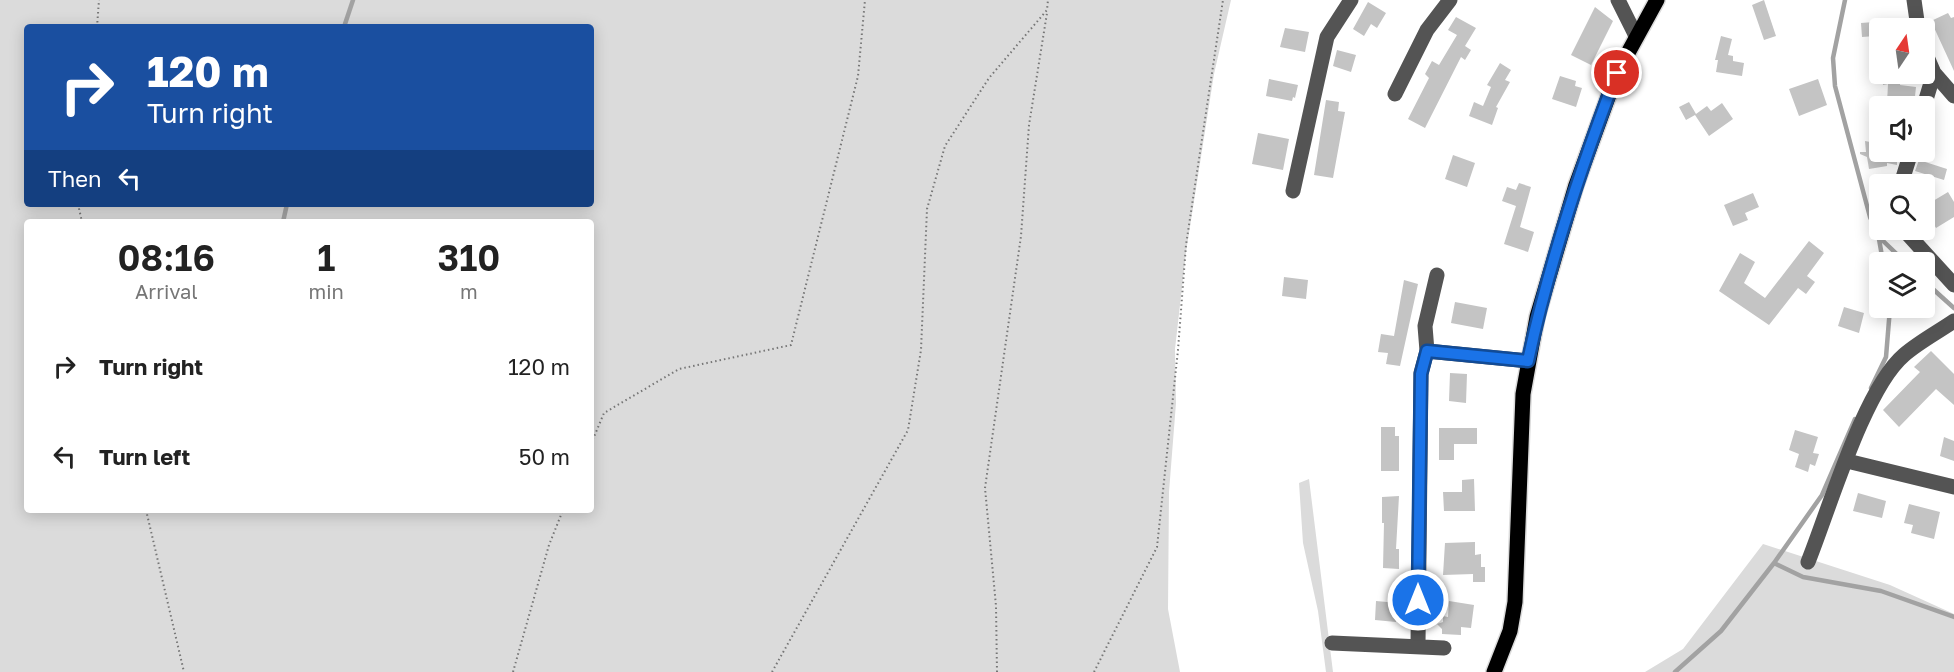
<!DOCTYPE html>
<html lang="en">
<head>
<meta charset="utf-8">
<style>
	:root { --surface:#fff; --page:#f6f6f6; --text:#222; --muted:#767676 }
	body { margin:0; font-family:"Golos Text",sans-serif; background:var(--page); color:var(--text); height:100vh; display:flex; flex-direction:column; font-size:22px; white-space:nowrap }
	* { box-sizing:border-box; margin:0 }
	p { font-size:20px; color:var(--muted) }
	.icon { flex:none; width:33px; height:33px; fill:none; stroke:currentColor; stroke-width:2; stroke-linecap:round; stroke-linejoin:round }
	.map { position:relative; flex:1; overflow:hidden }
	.sheet { position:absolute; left:24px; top:219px; width:570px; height:294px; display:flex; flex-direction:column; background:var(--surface); border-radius:6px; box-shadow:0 3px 15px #0003 }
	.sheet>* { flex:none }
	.hud { position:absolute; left:24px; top:24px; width:570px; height:183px; border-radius:6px; box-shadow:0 3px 15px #0003; background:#1a4fa0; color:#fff; overflow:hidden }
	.needle { width:39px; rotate:13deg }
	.controls { position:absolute; left:1869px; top:18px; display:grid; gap:12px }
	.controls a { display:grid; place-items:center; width:66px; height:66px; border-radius:6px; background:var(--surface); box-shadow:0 3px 15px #0003; font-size:30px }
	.pin { position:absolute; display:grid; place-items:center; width:51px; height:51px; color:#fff; margin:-26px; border:3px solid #fff; border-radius:50%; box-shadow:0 2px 6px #0007 }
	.me { position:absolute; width:66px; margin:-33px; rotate:0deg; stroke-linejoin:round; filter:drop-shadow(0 0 4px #0008) }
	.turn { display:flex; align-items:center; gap:21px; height:126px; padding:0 24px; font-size:27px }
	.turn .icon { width:78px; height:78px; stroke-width:2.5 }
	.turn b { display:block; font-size:42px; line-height:51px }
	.then { display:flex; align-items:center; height:57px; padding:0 24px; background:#0003; gap:12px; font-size:22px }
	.eta { display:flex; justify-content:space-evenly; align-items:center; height:102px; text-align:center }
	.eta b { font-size:36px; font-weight:600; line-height:42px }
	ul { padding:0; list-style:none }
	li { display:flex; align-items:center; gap:18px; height:90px; padding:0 24px }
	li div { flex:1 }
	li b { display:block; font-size:22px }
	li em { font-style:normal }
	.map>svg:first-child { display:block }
</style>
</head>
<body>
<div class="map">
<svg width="1954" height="672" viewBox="0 0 1954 672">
	<rect width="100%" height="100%" fill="#fff"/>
	<path fill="#dbdbdb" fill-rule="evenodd" d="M0,0h1231l-17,74 -28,178 -11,97 1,54 -7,89 -1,117 12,63h-1180zM27,27h564v177h-564zM27,222h564v288h-564z
		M1309,479l24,193h-7l-8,-61 -15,-68 -4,-60z
		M1763,544l127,41 64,29v58h-309l38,-23z"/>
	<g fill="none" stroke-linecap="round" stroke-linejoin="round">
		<path stroke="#a2a2a2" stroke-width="4.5" d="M1845,0l-12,58 2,28 35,131 9,20 26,25
			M344,27l9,-27
			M283,222l4,-18
			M1879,239l4,23
			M1924,281l30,27
			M1871,388l15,-31 4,-49
			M1855,419l-33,76 -48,68 29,14 78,14 73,26
			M1675,672l46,-41 53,-68"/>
	</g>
	<path fill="#c4c4c4" d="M1764,0l12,36 -12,4 -12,-35z
		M1368,2l18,11 -9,15 -6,-4 -7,12 -11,-7z
		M1595,7l18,14 -22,44 -20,-10z
		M1948,13l3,5 3,-1v54l-23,-50z
		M1456,17l20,11 -11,18 6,4 -6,10 -4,-3 -36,71 -17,-9 21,-41 -4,-4 7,-13 7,4 18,-30 -9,-5z
		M1874,22l1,14 -13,1 -1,-14z
		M1285,28l24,4 -4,20 -25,-5z
		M1721,36l11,3 -4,16 5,1v5l11,2 -2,13 -26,-4 2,-12h-3z
		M1337,50l19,5 -5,17 -18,-6z
		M1500,63l11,7 -6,10 5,2 -14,25 2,1 -6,17 -23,-9 5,-14 9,4 8,-19 -4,-2z
		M1882,74l19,2 -1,9 16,2 -2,19 -27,-3 1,-19 -5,1z
		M1560,76l16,5 -1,5 7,2 -6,19 -24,-8z
		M1269,79l29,6 -3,13 -2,-1 -1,4 -26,-5z
		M1818,79l9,26 -28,11 -10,-27z
		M1326,100l13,2 -1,9 7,1 -12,66 -19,-3z
		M1689,102l7,12 11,-8 4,5 11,-8 11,16 -24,17 -14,-21 -9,5 -7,-13z
		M1258,133l31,6 -6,31 -31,-6z
		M1865,141l15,3v8h17v13l-10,-2v3l-18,3 -2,-12 -7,-3v-2h6z
		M1453,155l22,8 -8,24 -22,-8z
		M1919,160l28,9 -3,11 -29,-9z
		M1519,183l12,4 -11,40 14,5 -6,20 -24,-8 12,-38 -14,-5 5,-14 9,3z
		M1948,192l6,10v15l-18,11 -10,-16 5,-3 -3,-5z
		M1753,193l6,14 -14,6 3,7 -15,6 -9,-21z
		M1809,241l15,12 -17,23 8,6 -9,12 -8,-6 -29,37 -50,-34 21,-38 15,9 -11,21 21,15z
		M1284,277l24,3 -2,19 -24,-3z
		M1404,280l14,4 -18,82 -14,-2 2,-11 -10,-1 3,-18 13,2z
		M1455,302l32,6 -4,21 -32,-6z
		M1844,307l20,6 -5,20 -21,-7z
		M1931,351l23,23v31l-18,-16 -37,38 -16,-17 37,-38 -6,-5z
		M1450,373l17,1 -1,29 -17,-2z
		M1381,427h14v9h4v35h-18z
		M1439,428h38v16h-23v16h-15z
		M1795,430l23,7 -5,16 6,1 -4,12 -5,-2 -2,8 -13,-5 4,-13 -10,-4z
		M1944,437l10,4v20l-14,-5z
		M1474,479l1,32h-31l-1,-19h19v-12z
		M1858,493l28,8 -4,17 -29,-7z
		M1399,496l-3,53h3v20l-16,-1 1,-45h-2v-26z
		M1909,504l31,8 -6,27 -23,-6 2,-8 -9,-2z
		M1475,542v13l6,-1v13h4v15h-12v-8l-30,1 2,-32z
		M1376,601l22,2 -2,19 -21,-2z
		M1449,601l25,4 -3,23 -10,-1v8l-19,-1v-5l-5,-5 6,-2v-6l5,1z"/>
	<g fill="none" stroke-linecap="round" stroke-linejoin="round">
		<g stroke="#dbdbdb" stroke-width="18">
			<path id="major" d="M1494,672l16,-41 5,-29 8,-208 14,-77 39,-132 41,-112 40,-73"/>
		</g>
		<path stroke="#767676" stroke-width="2" stroke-dasharray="1.5 3" stroke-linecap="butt" d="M97,27l2,-27
			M78,204l4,18
			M591,444l13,-31 75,-44 112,-24 67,-269 7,-76
			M146,510l38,162
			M513,672l36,-127 14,-35
			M772,672l136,-242 13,-80 6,-141 18,-63 44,-68 58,-68 1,-10
			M997,672l-1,-66 -11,-118 36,-252 8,-111 18,-112
			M1094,672l63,-125 21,-197 8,-105 37,-245"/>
		<path stroke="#545454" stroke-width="15" d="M1618,0l18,36
			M1914,0l4,28
			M1924,50l10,23 20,23
			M1395,94l32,-64 23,-30
			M1924,106l10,-33
			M1901,184l10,-32
			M1293,191l34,-154 24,-37
			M1904,230l50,55
			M1427,351l-2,-25 12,-51
			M1847,461l107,26
			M1808,562c21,-52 56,-173 96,-207 15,-13 34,-23 50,-34
			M1332,643l112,5
			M1418,645l3,-272 6,-22 101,10"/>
		<use href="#major" stroke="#000" stroke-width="15"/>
	</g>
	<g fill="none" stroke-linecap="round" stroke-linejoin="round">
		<g stroke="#114b97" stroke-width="15">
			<path id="route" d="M1418,600l3,-226 6,-23 101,10c21,-98 53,-194 89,-288"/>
		</g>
		<use href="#route" stroke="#1a73e8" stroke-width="10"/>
	</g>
</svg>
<div class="controls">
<a><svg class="needle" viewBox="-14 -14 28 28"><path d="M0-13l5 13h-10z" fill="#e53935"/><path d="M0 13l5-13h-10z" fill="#767676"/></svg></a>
<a><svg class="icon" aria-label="sound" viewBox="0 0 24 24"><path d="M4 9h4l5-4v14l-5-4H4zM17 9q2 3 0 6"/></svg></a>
<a><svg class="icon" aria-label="search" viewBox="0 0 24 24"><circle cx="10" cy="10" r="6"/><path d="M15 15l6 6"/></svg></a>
<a><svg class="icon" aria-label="layers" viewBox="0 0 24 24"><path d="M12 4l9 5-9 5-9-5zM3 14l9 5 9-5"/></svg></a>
</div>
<div class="pin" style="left:1617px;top:73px;background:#d93025"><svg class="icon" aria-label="arrive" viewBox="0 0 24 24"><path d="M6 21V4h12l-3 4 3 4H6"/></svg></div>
<svg class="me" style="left:1418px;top:600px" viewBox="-20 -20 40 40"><circle r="17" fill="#1a73e8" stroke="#fff" stroke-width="3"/><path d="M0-11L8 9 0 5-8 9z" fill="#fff"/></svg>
<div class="hud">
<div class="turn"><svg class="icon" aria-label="right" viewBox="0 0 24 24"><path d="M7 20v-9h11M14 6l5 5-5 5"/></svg><div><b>120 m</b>Turn right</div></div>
<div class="then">Then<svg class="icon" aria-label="left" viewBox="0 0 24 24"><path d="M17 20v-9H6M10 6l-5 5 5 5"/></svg></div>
</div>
<section class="sheet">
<div class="eta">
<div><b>08:16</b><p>Arrival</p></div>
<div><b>1</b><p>min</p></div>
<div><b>310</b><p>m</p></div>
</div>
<ul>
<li><svg class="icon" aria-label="right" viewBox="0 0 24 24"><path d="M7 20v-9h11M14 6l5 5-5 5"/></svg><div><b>Turn right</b></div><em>120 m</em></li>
<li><svg class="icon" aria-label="left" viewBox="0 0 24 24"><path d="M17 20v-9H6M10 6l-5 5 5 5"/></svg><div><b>Turn left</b></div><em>50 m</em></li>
</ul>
</section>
</div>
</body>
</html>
